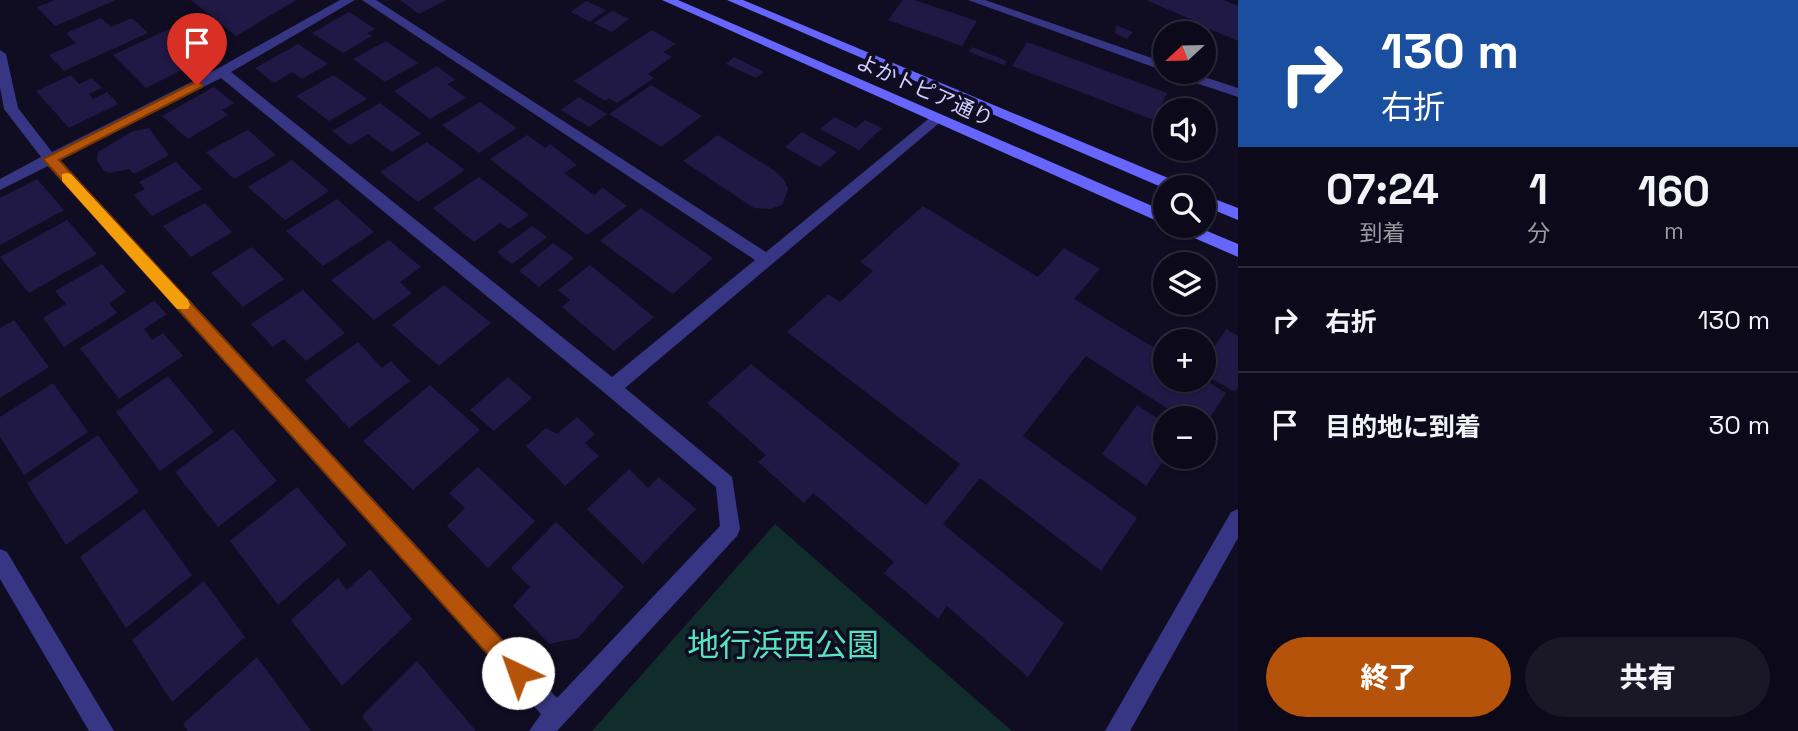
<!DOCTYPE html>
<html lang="ja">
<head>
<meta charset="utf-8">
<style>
	:root { --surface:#0c0a1a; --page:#1a1827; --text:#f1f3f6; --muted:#9a9aa2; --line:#2c2b39; --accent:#b45309 }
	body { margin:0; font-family:"Space Grotesk","Noto Sans JP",sans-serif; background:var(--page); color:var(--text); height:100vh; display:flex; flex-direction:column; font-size:26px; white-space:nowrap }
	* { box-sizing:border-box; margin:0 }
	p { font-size:23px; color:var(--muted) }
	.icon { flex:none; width:38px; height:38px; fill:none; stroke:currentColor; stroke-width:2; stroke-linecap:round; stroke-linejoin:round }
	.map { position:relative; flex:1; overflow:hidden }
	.side { display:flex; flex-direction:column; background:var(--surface); width:560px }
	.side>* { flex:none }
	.guide { background:#1a4fa0; color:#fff; overflow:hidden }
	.needle { width:46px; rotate:248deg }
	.tools { position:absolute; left:1153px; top:21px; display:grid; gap:14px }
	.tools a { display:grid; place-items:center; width:63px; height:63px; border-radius:50%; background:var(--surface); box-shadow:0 2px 5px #0004,0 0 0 2px var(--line); font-size:35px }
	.pin { position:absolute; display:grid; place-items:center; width:60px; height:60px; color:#fff; margin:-72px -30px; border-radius:50% 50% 50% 0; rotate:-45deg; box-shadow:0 0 7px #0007 }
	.pin .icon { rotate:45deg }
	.me { position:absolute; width:77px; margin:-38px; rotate:318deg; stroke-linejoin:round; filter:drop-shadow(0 0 5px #0008) }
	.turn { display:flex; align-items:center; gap:24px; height:147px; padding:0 28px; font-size:32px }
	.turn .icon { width:91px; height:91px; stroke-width:2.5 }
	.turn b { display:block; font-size:49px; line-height:60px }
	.eta { display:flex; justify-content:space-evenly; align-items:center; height:119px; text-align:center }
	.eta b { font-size:42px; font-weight:800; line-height:49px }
	.cta { display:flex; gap:14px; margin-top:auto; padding:14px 28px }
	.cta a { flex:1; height:80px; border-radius:42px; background:var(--accent); color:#fff; font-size:28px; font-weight:800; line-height:80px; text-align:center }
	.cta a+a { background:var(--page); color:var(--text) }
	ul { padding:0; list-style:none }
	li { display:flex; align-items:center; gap:21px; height:105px; padding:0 28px; border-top:2px solid var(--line) }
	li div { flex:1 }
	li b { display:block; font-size:26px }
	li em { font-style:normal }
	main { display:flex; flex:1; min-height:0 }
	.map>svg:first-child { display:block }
</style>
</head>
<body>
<main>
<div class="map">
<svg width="1238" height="731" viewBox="0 0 1238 731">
	<rect width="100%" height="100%" fill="#100d23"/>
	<path fill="#102d2c" d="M775,524l237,207h-420z"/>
	<path fill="#201845" d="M55,0h61l-61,26 -18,-19z
		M191,0h105l-60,36z
		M400,0h46l-27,14z
		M903,0h11l63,21 -15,25 -74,-26z
		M1146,0h78l14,6v35l-28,-12 -4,4h-12l-6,-3 9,-8z
		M586,1l20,9 -16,12 -19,-10z
		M612,11l17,8 -17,13 -18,-9z
		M349,12l26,17 -8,4 5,3 -29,17 -31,-20z
		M101,18l10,9 21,-9 16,15 -84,38 -15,-16 27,-12 -10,-10z
		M1116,25l17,7 -6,7 -12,-6z
		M169,29l15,14 9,-4 19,16 -66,33 -33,-33z
		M652,30l24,14 -13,8 9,5 -24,17 6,4 -37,25 -8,-5 -4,3 -31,-20z
		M386,41l32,22 -33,19 -32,-23z
		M1027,42l140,51 -13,27 -142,-54z
		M298,44l30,20 -26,15 -10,-7 -18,11 -19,-15z
		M972,47l35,14 -3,4 -35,-13z
		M734,57l30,15 -8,6 -30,-14z
		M437,66l18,14 -8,4 19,14 -36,21 -36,-28z
		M71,75l8,9 13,-6 10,10 -13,6 4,5 14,-7 11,12 -49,24 -33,-37z
		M334,75l33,24 -38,22 -33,-25z
		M651,85l51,31 -41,31 -52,-33z
		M214,87l20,16 -12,7 6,5 -40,24 -26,-23z
		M579,97l28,17 -18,13 -28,-17z
		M480,102l37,26 -38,25 -37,-28z
		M380,103l41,31 -29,18 -24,-18 -18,11 -18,-14z
		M835,117l21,11 9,-8 17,8 -23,22 -39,-21z
		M149,128l20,27 -35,19 -5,-5 -19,4 -7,-3 -6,-10 1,-8 35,-21z
		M248,130l28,25 -42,24 -28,-27z
		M802,132l35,20 -17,15 -35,-20z
		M527,135l18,13 5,-4 27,21 -13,8 30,22 9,-7 24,18 -40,29 -97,-76z
		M718,135l57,36 9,9 4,9 -6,16 -12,4 -16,-1 -71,-47z
		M427,142l38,28 -47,32 -38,-30z
		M292,160l37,31 -44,29 -37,-33z
		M176,162l26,27 -50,27 -18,-21 11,-6 -6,-7z
		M479,177l50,38 -20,14 -9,-6 -26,19 -41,-34z
		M37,179l27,31 -64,35v-47z
		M337,199l37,33 -51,34 -37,-35z
		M205,203l27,29 -41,25 -28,-31z
		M923,206l115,71 26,-29 36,21 -26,30 92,56v25h39l21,13 -22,33v-8h-22l-96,-62 -63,80 114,82 -36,53 -121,-93 -37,46 121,99 -36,54 -81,-71 -9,13 -54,-46 10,-11 -81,-69 -9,10 -46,-41 8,-7 -59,-52 44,-39 175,141 34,-41 -173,-132 41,-38 12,8 33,-31 -13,-9z
		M641,208l72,50 -40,36 -73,-53z
		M67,220l30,34 -68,39 -29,-36z
		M532,226l15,11 -35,27 -15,-12z
		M389,240l32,27 -21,15 12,11 -38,27 -43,-40z
		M553,243l21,15 -35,29 -20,-16z
		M252,247l32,32 -41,28 -32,-34z
		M102,264l24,28 -17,11 8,10 -53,34 -21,-29 23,-14 -11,-13z
		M590,265l64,52 -40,34 -52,-44 8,-7 -12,-10z
		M444,285l47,38 -52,43 -47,-41z
		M303,290l42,43 -39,28 -22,-22 -11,8 -22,-23z
		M154,301l13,13 -23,15 8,11 11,-7 20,23 -64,43 -39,-51z
		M14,320l35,47 -49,31v-70z
		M1226,329l12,7v52l-3,4 -31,-18v-12z
		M358,342l24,26 9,-7 19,20 -61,47 -44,-48z
		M168,376l46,56 -54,39 -44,-59z
		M508,377l24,21 -38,33 -24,-21z
		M53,383l35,49 -64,43 -24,-38v-20z
		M430,385l50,45 -67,60 -50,-49z
		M1137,405l29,19v33l-20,29 -44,-32z
		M577,417l18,17 -10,9 14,13 -34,30 -39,-40 20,-18 11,6z
		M233,429l44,52 -59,46 -43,-55z
		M98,435l41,57 -73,53 -39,-62z
		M478,467l57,54 -47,47 -41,-42 18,-18 -16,-15z
		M629,469l19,19 11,-11 37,32 -53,55 -56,-55z
		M297,487l50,58 -69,60 -48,-64z
		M144,509l48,66 -66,53 -46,-71z
		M556,522l68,65 -46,51 -29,6 -36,-38 17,-19 -19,-19z
		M370,569l42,50 -70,67 -51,-66 47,-42 9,12z
		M204,581l41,56 -73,65 -40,-62z
		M257,657l54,74h-123l-5,-7z
		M417,661l59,70h-103l-11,-15z"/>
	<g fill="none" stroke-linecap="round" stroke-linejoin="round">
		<path fill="#373684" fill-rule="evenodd" d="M340,0h15l-124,72 381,305 143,-117 -393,-260h14l390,252 166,-136 5,-2 7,5 -319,269 107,89 8,52 -3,7 -180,195h-28l12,-17 -493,-548 -48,24v-11l41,-22 -37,-48 -4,-22v-37l6,4 12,54 34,44 165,-83zM221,78l385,316 110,93 4,39 -163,172 -497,-538z
			M968,0h17l181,63 1,9z
			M1171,72h18l49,16v9l-66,-22z
			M1238,509v29l-108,193h-25l126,-219z
			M0,549l7,3 107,179h-25l-89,-152z"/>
		<path fill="#66f" fill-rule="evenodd" d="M662,0h16l488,212v13z
			M727,0h16l437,183 2,4 -16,2z
			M1204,195l34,13v12l-34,-14z
			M1173,226h22l43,18v13l-62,-27z"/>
	</g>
	<path fill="#b45309" stroke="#753606" stroke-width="2" d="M197,81l6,4 -1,2 -143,73 467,506 2,7 -2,7 -8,3 -7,-3 -468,-521z"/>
	<path fill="#f59e0b" d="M67,173l4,1 117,126 2,5 -2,4h-11l-115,-128v-7z"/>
	<g text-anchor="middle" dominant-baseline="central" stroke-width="7" stroke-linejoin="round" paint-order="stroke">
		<g font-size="21" fill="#d3cfff" stroke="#100d23">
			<text transform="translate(925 90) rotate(24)">よかトピア通り</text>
		</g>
		<g font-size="32" fill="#56e4be" stroke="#100d23">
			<text x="783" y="645">地行浜西公園</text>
		</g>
	</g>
</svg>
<div class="tools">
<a><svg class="needle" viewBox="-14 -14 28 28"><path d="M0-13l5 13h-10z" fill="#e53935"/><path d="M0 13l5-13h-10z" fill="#9a9aa2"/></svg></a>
<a><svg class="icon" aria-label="sound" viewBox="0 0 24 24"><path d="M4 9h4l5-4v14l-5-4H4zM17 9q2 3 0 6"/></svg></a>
<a><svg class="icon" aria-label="search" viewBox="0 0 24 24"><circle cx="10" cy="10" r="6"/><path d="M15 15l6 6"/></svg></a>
<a><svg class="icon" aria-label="layers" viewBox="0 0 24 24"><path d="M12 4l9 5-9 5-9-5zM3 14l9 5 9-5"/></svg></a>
<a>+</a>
<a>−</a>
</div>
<div class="pin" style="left:197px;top:85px;background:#d93025"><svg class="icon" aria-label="arrive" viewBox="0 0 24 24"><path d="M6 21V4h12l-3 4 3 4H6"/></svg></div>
<svg class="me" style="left:518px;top:673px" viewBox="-20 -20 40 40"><circle r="19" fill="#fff"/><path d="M0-13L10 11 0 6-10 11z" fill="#b45309"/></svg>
</div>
<section class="side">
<div class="guide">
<div class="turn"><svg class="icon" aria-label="right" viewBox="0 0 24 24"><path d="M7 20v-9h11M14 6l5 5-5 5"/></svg><div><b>130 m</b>右折</div></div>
</div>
<div class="eta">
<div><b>07:24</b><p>到着</p></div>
<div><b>1</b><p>分</p></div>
<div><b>160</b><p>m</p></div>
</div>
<ul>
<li><svg class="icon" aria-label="right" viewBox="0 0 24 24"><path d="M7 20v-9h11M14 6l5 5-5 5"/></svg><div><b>右折</b></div><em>130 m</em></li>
<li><svg class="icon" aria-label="arrive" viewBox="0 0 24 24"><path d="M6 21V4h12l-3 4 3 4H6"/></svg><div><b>目的地に到着</b></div><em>30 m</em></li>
</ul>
<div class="cta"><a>終了</a><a>共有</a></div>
</section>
</main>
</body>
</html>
